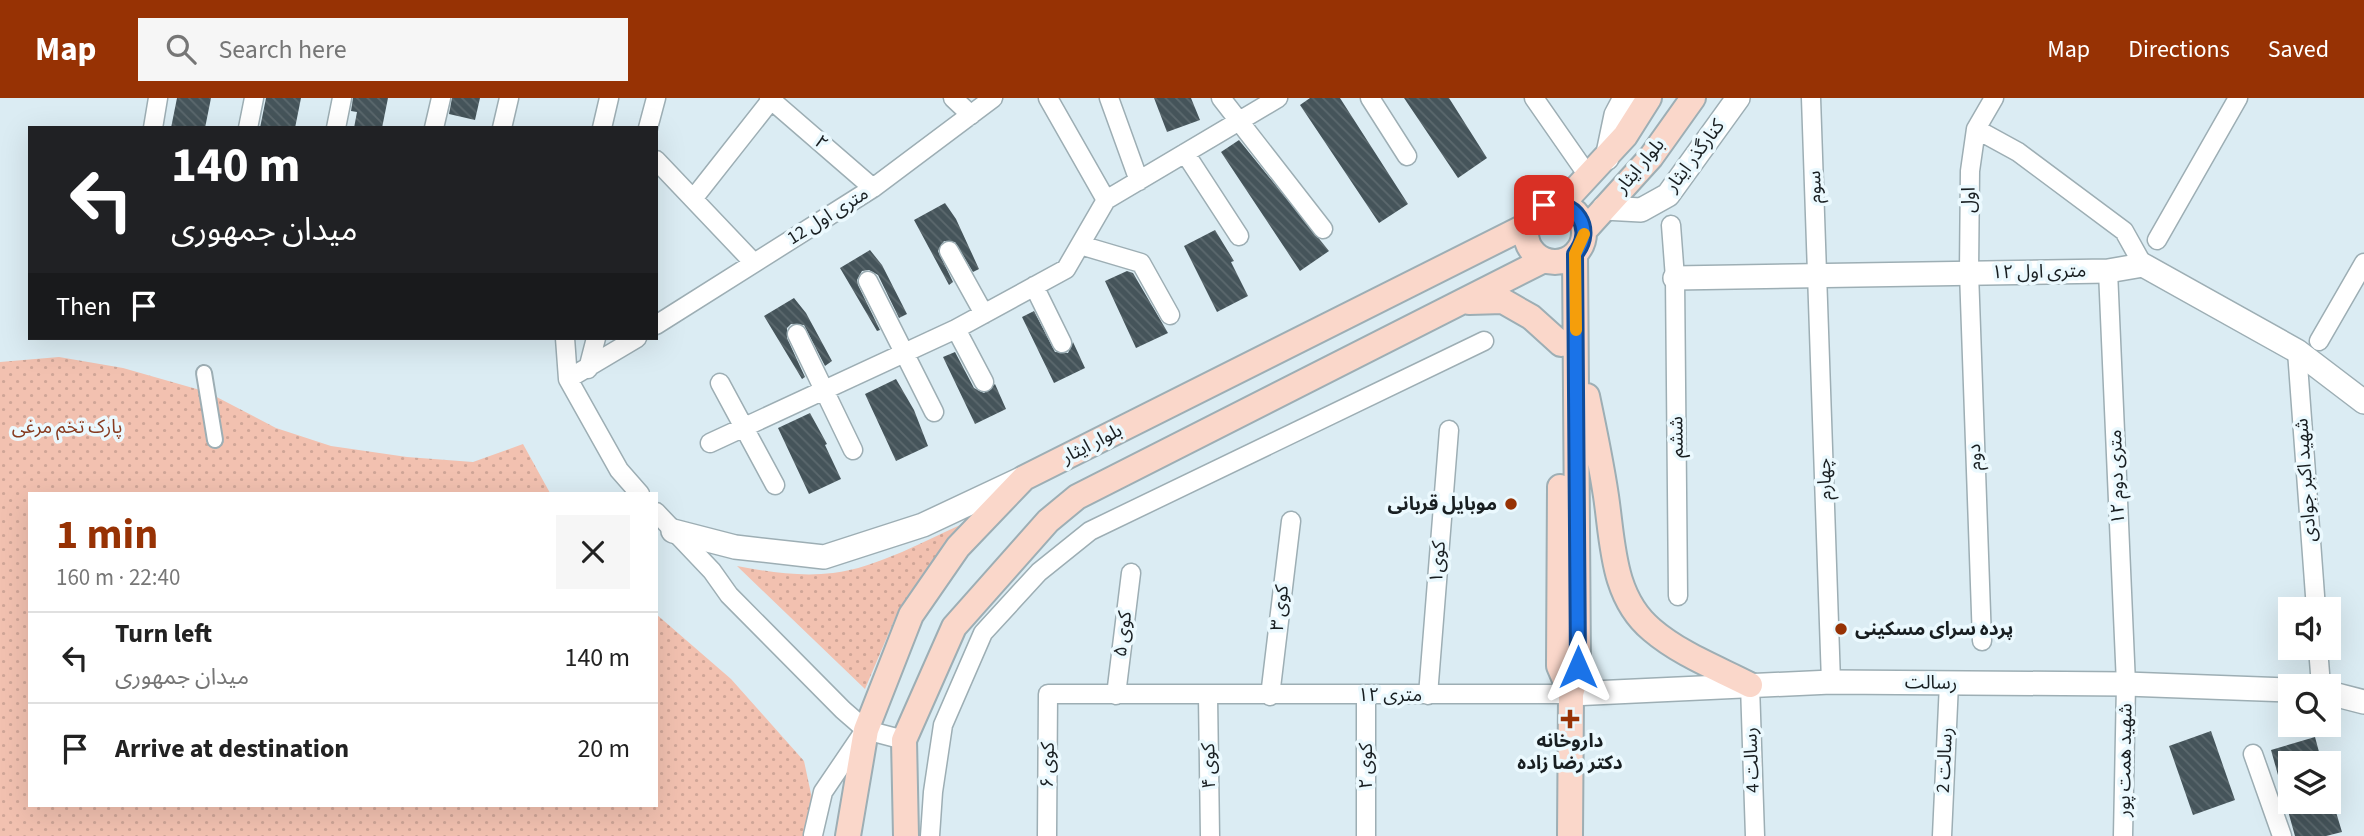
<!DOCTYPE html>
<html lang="en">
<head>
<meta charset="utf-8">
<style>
	:root { --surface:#fff; --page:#f6f6f6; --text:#222; --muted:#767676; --line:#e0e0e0; --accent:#973204 }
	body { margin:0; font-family:"Source Sans 3","Noto Sans Arabic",sans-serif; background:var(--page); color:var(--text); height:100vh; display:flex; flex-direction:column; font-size:26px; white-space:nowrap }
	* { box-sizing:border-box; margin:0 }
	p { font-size:23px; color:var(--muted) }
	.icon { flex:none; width:38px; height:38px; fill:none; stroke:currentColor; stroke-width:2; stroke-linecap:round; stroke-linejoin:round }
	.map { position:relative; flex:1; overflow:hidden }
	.sheet { position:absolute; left:28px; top:394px; width:630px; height:315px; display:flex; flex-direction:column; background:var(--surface); border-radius:0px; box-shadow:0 7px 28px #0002 }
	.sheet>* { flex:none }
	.hud { position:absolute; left:28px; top:28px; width:630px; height:214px; border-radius:0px; box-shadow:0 7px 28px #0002; background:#202124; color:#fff; overflow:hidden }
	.fabs { position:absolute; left:2278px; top:499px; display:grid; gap:14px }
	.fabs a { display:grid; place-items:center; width:63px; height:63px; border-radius:0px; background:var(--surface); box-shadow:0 7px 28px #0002; font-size:35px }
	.pin { position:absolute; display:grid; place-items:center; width:60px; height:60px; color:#fff; margin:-30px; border-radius:14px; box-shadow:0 4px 10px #0006 }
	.me { position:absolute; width:77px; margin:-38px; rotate:0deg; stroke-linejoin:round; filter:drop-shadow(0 0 5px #0008) }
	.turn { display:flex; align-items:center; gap:24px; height:147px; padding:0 28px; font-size:32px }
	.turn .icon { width:91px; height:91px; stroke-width:2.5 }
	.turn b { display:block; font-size:49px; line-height:60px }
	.then { display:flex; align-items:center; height:66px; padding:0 28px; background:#0003; gap:14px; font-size:26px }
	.round { display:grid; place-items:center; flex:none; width:74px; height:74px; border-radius:0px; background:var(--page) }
	.summary { display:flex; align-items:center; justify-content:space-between; height:119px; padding:0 28px }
	h1 { font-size:42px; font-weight:700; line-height:52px; color:var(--accent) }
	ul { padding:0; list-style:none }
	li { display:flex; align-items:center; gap:21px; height:91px; padding:0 28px; border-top:2px solid var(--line) }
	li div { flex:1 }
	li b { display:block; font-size:26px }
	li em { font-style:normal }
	header { display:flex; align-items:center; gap:42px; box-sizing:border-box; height:98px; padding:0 35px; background:var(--accent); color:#fff }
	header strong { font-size:33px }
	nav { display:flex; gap:38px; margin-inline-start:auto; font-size:24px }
	.search { width:490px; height:63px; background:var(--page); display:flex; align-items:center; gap:18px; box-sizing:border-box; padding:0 24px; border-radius:0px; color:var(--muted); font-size:26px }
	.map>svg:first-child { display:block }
</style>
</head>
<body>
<header>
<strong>Map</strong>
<div class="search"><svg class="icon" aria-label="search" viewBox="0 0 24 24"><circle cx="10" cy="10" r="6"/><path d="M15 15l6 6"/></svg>Search here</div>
<nav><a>Map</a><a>Directions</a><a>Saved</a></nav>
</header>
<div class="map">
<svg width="2364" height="738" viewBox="0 0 2364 738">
	<defs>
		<pattern id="grass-dots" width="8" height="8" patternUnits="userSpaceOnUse" patternTransform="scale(1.75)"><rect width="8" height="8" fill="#f2c1b0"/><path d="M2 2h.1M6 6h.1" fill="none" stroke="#cfa597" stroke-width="1.8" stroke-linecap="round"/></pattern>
		<pattern id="building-back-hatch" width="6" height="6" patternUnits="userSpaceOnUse" patternTransform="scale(1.75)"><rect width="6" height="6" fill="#45545a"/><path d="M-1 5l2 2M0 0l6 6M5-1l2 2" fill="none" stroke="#5c696e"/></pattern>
	</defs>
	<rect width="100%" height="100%" fill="#dbecf3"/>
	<path fill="url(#grass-dots)" d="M59,259l64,11 84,24 69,36 55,18 76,11 66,5 50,-18 27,49 -520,1v311h626v-191l75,65 73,82 16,75h-820v-474z
		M969,423l-37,41 -36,54 -31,73 -128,-123c32,6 64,11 96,7 44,-5 95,-34 136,-52z"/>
	<path fill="url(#building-back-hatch)" d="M177,0h34l-6,30h-34z
		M266,0h35l-6,30h-35z
		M353,0h35l-6,30h-28l3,-16 -6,-1z
		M452,0h28l-5,22 -26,-6z
		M1154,0h37l9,22 -33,12z
		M1310,0h30l68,106 -29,19 -79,-118z
		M1404,0h45l38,60 -29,20z
		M1239,42l90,111 -29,20 -79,-119z
		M945,105l11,16 23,50 -6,3 -18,-30 -11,-1 -6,10 15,31 -4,3 -35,-65z
		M1215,132l19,31 -3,1 17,34 -31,16 -33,-66z
		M870,152l12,15 25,49 -8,4 -21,-43 -9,-5 -7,1 -5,9 1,5 22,45 -3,1 -37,-63z
		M1127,173l6,2 35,60 -32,15 -31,-67z
		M794,200l12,15 26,48 -7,5 -21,-41 -13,-1 -4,4v10l18,39 -3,2 -38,-63z
		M1034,213l21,41 13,1 5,-11 12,26 -31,15 -32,-66z
		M955,254l19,36 10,5 11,-9 11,25 -31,15 -32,-67z
		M896,281l18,31 14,36 -32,15 -31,-67z
		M810,315l17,31 -2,1 16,34 -32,15 -31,-66z
		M2211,633l24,69 -42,15 -24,-69z
		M2315,639l7,26h-31v39h42l9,30 -16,4h-31l-24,-86z"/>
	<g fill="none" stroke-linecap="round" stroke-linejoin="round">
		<g stroke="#9daeb4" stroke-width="18">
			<path id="pedestrian" d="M204,275l11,67"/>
		</g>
		<g stroke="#9daeb4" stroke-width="21">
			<path id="minor" d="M769,0l104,90
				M953,0l18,17
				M1109,0l30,83
				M1221,0l102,131
				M1370,0l37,58
				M1534,0l55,79
				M1811,0l20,584
				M153,30l5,-30
				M248,30l6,-30
				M336,30l6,-30
				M434,30l7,-30
				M502,30l7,-30
				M602,30l7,-30
				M648,30l8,-30
				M1976,31l42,23 106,79 19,34
				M1185,55l54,83
				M656,62l97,102
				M693,101l78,-99
				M1106,102l172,-102
				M1671,127l4,53 3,318
				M2157,142l81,-142
				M1080,147l61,18 29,52
				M949,153l35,63
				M2108,173l18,413 -3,152
				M868,183l66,131
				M1034,188l28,57
				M656,227l217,-137 120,-90
				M956,231l28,53
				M797,236l56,116
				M565,240l3,41 51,91 21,24
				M2319,243l45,-78
				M2297,253l19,258
				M588,271l8,-31
				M568,281l69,-41
				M720,285l55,102
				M710,345l246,-114 110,-60 40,-69 -58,-102
				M656,414l56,59 17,24 114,115 23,20 38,10
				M1982,543l-13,-369 1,-101 6,-42 18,-31
				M2318,550l3,38
				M1750,587l5,151
				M1116,597l15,-122
				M1366,597v141
				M1428,597l21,-265
				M1208,598l2,140
				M1270,598l21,-175
				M2253,656l29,82
				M813,737l10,-43 40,-59
				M930,738l3,-44 10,-67 40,-92 56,-61 51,-41 394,-190
				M1047,738l1,-142h523
				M1942,738l7,-153"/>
		</g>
		<g stroke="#9daeb4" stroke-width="26">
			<path id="tertiary" d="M1607,60l9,-43 9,-17
				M1604,110l37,2 27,-15 70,-97
				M1675,180l433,-7 35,-6 154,86 67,51
				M673,433l62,16 89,10 99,-32 98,-46
				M2329,595l35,9
				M1571,596l260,-12 295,2 165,6"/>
		</g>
		<g stroke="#9daeb4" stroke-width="28">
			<path id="secondary" d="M1526 135a29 29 0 1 1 58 0a29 29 0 1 1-58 0Z
				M1562,106l63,-68 24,-38
				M1584,133l67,-74 42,-59
				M1469,204l34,-1 28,16 30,27
				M1587,298c7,33 14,67 19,100 7,47 6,101 46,134 28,24 65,38 98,55
				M1560,389l-1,179 12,28
				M848,738l18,-106 45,-115 47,-68 66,-69 502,-252
				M906,738l-2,-96 50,-113 94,-106 29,-24 467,-237
				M1570,738l1,-142 7,-27 -3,-413"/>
		</g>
		<use href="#pedestrian" stroke="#fff" stroke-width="14"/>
		<use href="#minor" stroke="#fff" stroke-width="18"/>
		<use href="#tertiary" stroke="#fff" stroke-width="23"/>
		<use href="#secondary" stroke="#fad7ca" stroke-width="24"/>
	</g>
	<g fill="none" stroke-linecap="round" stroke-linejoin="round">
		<g stroke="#114b97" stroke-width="18">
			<path id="route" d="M1544,107c31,-7 52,24 31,49l3,413"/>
		</g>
		<use href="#route" stroke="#1a73e8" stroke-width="12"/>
		<path stroke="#f59e0b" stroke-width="12" d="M1576,232l-1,-76 9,-20"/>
	</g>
	<g fill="#973204" stroke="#ebf9fe" stroke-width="2.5">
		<circle cx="1511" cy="406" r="7"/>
		<circle cx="1841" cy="531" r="7"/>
		<path d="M1566.5 610.5h7v7h7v7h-7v7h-7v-7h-7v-7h7z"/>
	</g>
	<g text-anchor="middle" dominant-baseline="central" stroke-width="7" stroke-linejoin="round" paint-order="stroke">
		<g font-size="19" fill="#181e21" stroke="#ebf9fe">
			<text transform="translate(821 45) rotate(41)">۲</text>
			<text transform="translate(1695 58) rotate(-53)">کنارگذر ایثار</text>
			<text transform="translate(1640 68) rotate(-50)">بلوار ایثار</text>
			<text transform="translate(1815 89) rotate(-92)">سوم</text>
			<text transform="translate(1969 102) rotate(-90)">اول</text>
			<text transform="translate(828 118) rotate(-32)">12 متری اول</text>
			<text transform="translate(2039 174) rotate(-1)">۱۲ متری اول</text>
			<text transform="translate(1677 339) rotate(-91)">ششم</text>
			<text transform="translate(1092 346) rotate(-27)">بلوار ایثار</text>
			<text transform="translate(1975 359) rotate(-92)">دوم</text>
			<text transform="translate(2117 379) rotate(-92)">۱۲ متری دوم</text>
			<text transform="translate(1825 381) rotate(-92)">چهارم</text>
			<text transform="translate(2306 382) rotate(-94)">شهید اکبر جوادی</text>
			<text transform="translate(1438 464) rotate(-86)">کوی۱</text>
			<text transform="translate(1280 510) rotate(-83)">کوی ۳</text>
			<text transform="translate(1123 536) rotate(-83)">کوی ۵</text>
			<text transform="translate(1931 585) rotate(1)">رسالت</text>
			<text x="1390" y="597">۱۲ متری</text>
			<text transform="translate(1752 662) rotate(-92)">رسالت 4</text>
			<text transform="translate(1945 662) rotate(-87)">رسالت 2</text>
			<text transform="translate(2125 662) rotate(-89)">شهید همت پور</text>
			<text transform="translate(1048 667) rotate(-89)">کوی ۶</text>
			<text transform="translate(1209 668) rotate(-91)">کوی ۴</text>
			<text transform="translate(1366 668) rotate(-90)">کوی ۲</text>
		</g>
		<g font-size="19" fill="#873b20" stroke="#ebf9fe">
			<text x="67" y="329">پارک تخم مرغی</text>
		</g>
		<g font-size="19" font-weight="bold" fill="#181e21" stroke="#ebf9fe" text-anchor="end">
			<text x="1497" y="406">موبایل قربانی</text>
			<text x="1855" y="531" text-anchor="start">پرده سرای مسکینی</text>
			<text x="1570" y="643" text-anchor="middle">داروخانه<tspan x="1570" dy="22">دکتر رضا زاده</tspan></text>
		</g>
	</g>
</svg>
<div class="fabs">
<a><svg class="icon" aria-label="sound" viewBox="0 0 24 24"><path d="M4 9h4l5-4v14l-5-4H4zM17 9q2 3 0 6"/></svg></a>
<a><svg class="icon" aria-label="search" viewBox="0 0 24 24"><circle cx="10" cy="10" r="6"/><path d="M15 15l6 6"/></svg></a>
<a><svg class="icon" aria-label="layers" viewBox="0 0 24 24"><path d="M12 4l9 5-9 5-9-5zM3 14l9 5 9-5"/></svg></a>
</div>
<div class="pin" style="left:1544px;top:107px;background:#d93025"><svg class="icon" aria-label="arrive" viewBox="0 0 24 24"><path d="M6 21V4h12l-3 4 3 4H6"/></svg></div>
<svg class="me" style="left:1578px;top:569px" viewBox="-20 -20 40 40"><path d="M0-17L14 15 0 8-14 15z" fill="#1a73e8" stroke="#fff" stroke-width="4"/></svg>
<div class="hud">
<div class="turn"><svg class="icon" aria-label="left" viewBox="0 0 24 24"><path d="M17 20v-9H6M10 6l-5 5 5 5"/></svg><div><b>140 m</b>میدان جمهوری</div></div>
<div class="then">Then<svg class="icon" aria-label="arrive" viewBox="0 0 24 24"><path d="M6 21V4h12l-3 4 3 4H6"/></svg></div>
</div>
<section class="sheet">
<div class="summary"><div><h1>1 min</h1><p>160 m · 22:40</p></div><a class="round"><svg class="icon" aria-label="close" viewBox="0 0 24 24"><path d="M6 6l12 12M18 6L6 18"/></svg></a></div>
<ul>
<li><svg class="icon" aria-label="left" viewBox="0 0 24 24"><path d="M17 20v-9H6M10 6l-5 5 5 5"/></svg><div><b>Turn left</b><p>میدان جمهوری</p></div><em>140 m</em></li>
<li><svg class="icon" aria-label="arrive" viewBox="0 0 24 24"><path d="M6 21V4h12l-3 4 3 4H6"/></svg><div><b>Arrive at destination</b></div><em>20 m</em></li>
</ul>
</section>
</div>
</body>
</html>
